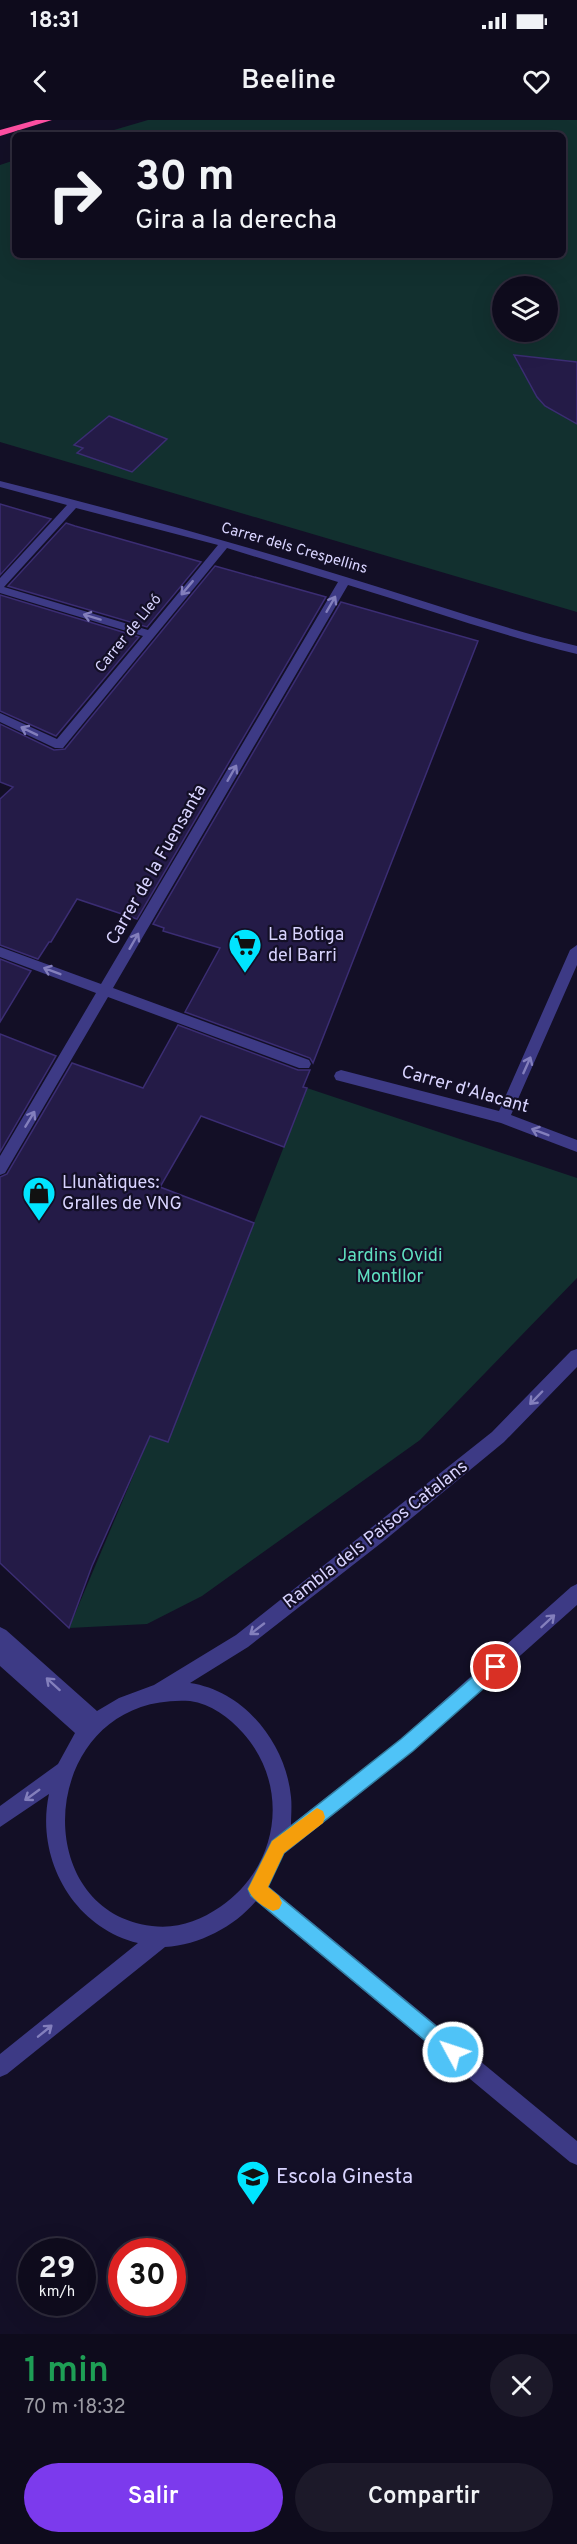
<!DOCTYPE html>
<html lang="es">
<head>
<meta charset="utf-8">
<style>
	:root { --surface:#0e0b1c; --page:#1c1929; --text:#f1f3f6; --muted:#9b9ba3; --line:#2e2b3b; --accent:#7c3aed }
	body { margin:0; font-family:Overpass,sans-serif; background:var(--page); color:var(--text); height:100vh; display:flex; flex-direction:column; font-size:22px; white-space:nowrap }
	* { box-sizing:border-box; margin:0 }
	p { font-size:20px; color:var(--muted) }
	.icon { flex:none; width:33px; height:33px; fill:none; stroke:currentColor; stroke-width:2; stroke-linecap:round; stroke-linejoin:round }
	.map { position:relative; height:2214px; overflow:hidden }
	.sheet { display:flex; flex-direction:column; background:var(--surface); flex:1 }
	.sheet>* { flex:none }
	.hud { position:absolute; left:12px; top:12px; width:554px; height:126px; border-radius:9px; box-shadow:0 6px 24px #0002,0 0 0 2px var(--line); background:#0e0b1c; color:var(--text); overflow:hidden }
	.fabs { position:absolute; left:492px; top:156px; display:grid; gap:12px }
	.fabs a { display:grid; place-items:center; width:66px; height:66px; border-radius:50%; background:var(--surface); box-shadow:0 6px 24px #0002,0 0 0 2px var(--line); font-size:30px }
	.speed { position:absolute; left:18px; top:2118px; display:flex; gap:12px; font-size:30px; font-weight:700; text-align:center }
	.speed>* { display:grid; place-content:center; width:78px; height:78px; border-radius:50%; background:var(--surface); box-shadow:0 6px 24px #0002,0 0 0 2px var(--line); line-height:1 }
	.speed small { font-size:15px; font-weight:400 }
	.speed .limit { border:9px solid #d22; background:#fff; color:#111 }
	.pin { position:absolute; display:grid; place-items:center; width:51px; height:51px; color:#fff; margin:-26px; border:3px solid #fff; border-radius:50%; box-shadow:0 2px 6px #0007 }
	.me { position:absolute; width:66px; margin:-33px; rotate:310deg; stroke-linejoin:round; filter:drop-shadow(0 0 4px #0008) }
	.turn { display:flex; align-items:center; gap:21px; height:126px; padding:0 24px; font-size:27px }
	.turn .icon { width:78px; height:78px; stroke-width:2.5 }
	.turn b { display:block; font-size:42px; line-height:51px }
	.round { display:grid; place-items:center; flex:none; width:63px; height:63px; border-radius:32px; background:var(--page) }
	.head { display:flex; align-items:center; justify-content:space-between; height:102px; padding:0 24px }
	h1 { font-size:36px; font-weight:600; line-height:45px; color:#1e9e55 }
	.primary-button { display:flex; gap:12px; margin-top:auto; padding:12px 24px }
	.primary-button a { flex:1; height:69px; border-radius:36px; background:var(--accent); color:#fff; font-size:24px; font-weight:600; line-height:69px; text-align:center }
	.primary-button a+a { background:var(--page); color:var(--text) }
	.status { display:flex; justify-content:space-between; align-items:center; height:42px; padding:0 30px; background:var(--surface); direction:ltr }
	.status svg { height:16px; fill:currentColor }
	header { display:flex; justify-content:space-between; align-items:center; height:78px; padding:0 24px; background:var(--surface); font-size:27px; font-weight:600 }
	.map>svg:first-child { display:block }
</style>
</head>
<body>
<div class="status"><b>18:31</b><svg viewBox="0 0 49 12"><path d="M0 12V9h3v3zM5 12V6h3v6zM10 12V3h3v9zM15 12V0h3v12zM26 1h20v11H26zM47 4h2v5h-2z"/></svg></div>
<header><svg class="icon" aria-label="back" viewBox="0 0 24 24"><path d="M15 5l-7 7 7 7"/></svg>Beeline<svg class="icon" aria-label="heart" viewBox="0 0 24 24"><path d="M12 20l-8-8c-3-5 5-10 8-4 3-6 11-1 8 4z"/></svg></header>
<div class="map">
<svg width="577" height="2214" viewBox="0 0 577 2214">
	<rect width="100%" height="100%" fill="#130f26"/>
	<path fill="#12302f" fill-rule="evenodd" d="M148,0h429v492l-577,-170v-277l15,-5v95h547v-120h-465zM502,166h46v46h-46z
		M307,968l270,90v100l-157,162 -218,156 -55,28 -78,4 81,-192 18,5z"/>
	<path fill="#241b47" stroke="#3b2d73" stroke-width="1.5" d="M514,235l63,7v62l-32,-18 -8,-9z
		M109,296l58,23 -35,33 -55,-19 6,-5 -9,-3z
		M0,384l51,15 -51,56z
		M66,403l9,3 126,36 -54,65 -139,-41z
		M215,446l111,31 -189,322 -60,-20 -26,43h-2l-11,17 -38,-14v-146l13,-12 -13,-5v-58l54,26 11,-1z
		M0,475l139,42 -83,99 -56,-25z
		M341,482l137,39 -165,422 -3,-5 -125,-46 35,-64 -57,-17 1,-3 -11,-4z
		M0,839l31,12 -31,51z
		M178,905l120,45h12l-7,17 4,1 -23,59 -83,-31 -41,71 94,36 -86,219 -18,-6 -58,130 -23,62 -69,-65v-386l7,-3 65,-111 71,25z
		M0,914l56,22 -56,96z"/>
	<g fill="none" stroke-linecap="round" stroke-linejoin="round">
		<path fill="#3d3a85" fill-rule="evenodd" d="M0,361c116,29 232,61 346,96 77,23 153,51 231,69v8c-78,-19 -153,-46 -229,-69l-235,403 196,72 2,4 -2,4h-10l-191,-71 -103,176 -5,2v-19l96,-163 -96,-36v-10l101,37 237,-402 -111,-34 -164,200h-8l-55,-26v-9l57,26 86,-103 -143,-43v-15l67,-73 -67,-18zM76,388l142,37 -70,85 -144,-43z
			M577,825v20l-66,150 66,25v12l-76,-29 -165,-43 -2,-4 2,-4 5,-2 158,41 71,-161z
			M577,1229v18l-73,75 -119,98 -137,107 -58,36c55,8 96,61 101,114 1,9 0,19 0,28l110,-86 170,-152 6,-3v21l-164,146 -129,103 -16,32 309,255v24l-7,-3 -314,-261c-22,26 -57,44 -91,46l-158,127 -7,3v-23l138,-111c-65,-16 -103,-85 -89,-149l-49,33v-21l58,-42 17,-31 -75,-67v-39l6,3 91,81 22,-13 35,-13 82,-50 256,-203 79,-81zM190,1581c21,3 39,16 53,32 48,54 36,134 -23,174 -21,14 -42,22 -68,19 -129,-15 -113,-234 38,-225z"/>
		<path fill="#ff4fa3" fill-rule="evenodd" d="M36,0h16l-52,16v-6z"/>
	</g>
	<defs><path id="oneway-shaft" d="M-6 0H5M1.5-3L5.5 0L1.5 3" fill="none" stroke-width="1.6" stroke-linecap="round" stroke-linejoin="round" transform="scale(1.5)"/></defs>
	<g stroke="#837fbc">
		<use href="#oneway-shaft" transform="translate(187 468) rotate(130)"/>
		<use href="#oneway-shaft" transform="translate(331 484) rotate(-60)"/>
		<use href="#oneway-shaft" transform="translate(92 497) rotate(-163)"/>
		<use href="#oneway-shaft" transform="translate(29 611) rotate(-154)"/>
		<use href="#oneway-shaft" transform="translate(232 653) rotate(-60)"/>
		<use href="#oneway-shaft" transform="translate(134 821) rotate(-60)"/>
		<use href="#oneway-shaft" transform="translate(52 851) rotate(-159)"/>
		<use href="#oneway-shaft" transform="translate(527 945) rotate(-66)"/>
		<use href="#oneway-shaft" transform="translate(30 999) rotate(-59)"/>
		<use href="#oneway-shaft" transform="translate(540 1012) rotate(-159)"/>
		<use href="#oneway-shaft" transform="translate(536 1278) rotate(134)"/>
		<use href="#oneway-shaft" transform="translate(548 1501) rotate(-43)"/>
		<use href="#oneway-shaft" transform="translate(257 1509) rotate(142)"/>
		<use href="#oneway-shaft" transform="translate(53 1564) rotate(-138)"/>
		<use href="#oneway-shaft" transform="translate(32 1675) rotate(144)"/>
		<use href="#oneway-shaft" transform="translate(45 1911) rotate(-39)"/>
	</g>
	<path fill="#4fc3f7" stroke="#337fa1" stroke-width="1.5" d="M496,1539l6,2 2,6 -2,5 -89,79 -129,102 -16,34 191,158 3,7 -3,6 -6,3 -7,-3 -195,-162 -3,-7 24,-48 129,-102 90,-78z"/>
	<path fill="#f59e0b" d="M317,1688l6,3 2,6 -2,6 -39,30 -16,34 11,9 3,7 -3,6 -6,2c-10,-4 -21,-12 -25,-22l24,-48z"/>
	<defs>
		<g id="supermarket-pin" transform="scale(1.725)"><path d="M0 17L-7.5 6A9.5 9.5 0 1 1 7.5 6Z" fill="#00e5ff" stroke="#130f26"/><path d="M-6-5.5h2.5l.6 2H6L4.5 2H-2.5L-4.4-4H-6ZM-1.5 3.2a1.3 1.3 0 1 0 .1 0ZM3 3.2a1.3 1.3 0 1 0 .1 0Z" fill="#111"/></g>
		<g id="shop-pin" transform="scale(1.725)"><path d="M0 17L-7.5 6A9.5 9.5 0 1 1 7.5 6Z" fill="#00e5ff" stroke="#130f26"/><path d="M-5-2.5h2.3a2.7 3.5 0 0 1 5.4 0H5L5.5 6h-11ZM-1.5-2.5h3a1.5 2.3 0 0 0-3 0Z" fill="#111"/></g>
		<g id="school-pin" transform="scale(1.725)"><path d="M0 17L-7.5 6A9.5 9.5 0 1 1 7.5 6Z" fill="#00e5ff" stroke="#130f26"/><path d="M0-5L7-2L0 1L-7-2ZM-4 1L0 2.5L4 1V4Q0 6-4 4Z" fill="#111"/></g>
	</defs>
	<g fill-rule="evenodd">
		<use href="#supermarket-pin" x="245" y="825"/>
		<use href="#shop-pin" x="39" y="1073"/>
		<use href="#school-pin" x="253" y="2057"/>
	</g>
	<g text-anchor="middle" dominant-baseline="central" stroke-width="4.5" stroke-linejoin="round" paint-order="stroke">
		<g font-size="15" fill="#d9d4ff" stroke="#130f26">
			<text transform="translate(294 429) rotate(16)">Carrer dels Crespellins</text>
			<text transform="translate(129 514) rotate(-51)">Carrer de Lleó</text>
		</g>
		<g font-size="18" fill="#d9d4ff" stroke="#130f26">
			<text transform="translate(157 745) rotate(-60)">Carrer de la Fuensanta</text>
			<text transform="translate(465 970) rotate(16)">Carrer d'Alacant</text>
			<text transform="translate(376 1415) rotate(-38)">Rambla dels Països Catalans</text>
		</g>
		<g font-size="18" fill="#d9d4ff" stroke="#130f26" text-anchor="start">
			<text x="268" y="815">La Botiga<tspan x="268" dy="21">del Barri</tspan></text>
			<text x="62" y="1063">Llunàtiques:<tspan x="62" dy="21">Gralles de VNG</tspan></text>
		</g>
		<g font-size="18" fill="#5fe0c0" stroke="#130f26">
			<text x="390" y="1136">Jardins Ovidi<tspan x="390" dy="21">Montllor</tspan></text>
		</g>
		<g font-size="21" fill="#d9d4ff" stroke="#130f26" text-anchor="start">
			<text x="276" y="2057">Escola Ginesta</text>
		</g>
	</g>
</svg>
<div class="fabs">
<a><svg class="icon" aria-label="layers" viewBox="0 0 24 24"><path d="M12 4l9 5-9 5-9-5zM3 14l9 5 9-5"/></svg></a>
</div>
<div class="speed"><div>29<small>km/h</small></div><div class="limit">30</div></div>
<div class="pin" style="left:496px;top:1547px;background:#d93025"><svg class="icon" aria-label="arrive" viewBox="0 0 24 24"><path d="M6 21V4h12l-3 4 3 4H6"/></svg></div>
<svg class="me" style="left:453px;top:1932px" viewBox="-20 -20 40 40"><circle r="17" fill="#4fc3f7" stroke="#fff" stroke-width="3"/><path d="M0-11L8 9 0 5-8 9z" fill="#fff"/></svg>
<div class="hud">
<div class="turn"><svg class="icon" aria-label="right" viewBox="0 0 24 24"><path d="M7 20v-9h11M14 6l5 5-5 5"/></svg><div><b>30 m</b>Gira a la derecha</div></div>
</div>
</div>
<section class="sheet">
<div class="head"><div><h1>1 min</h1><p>70 m · 18:32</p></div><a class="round"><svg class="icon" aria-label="close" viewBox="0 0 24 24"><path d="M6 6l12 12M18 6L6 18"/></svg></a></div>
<div class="primary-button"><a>Salir</a><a>Compartir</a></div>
</section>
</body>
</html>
